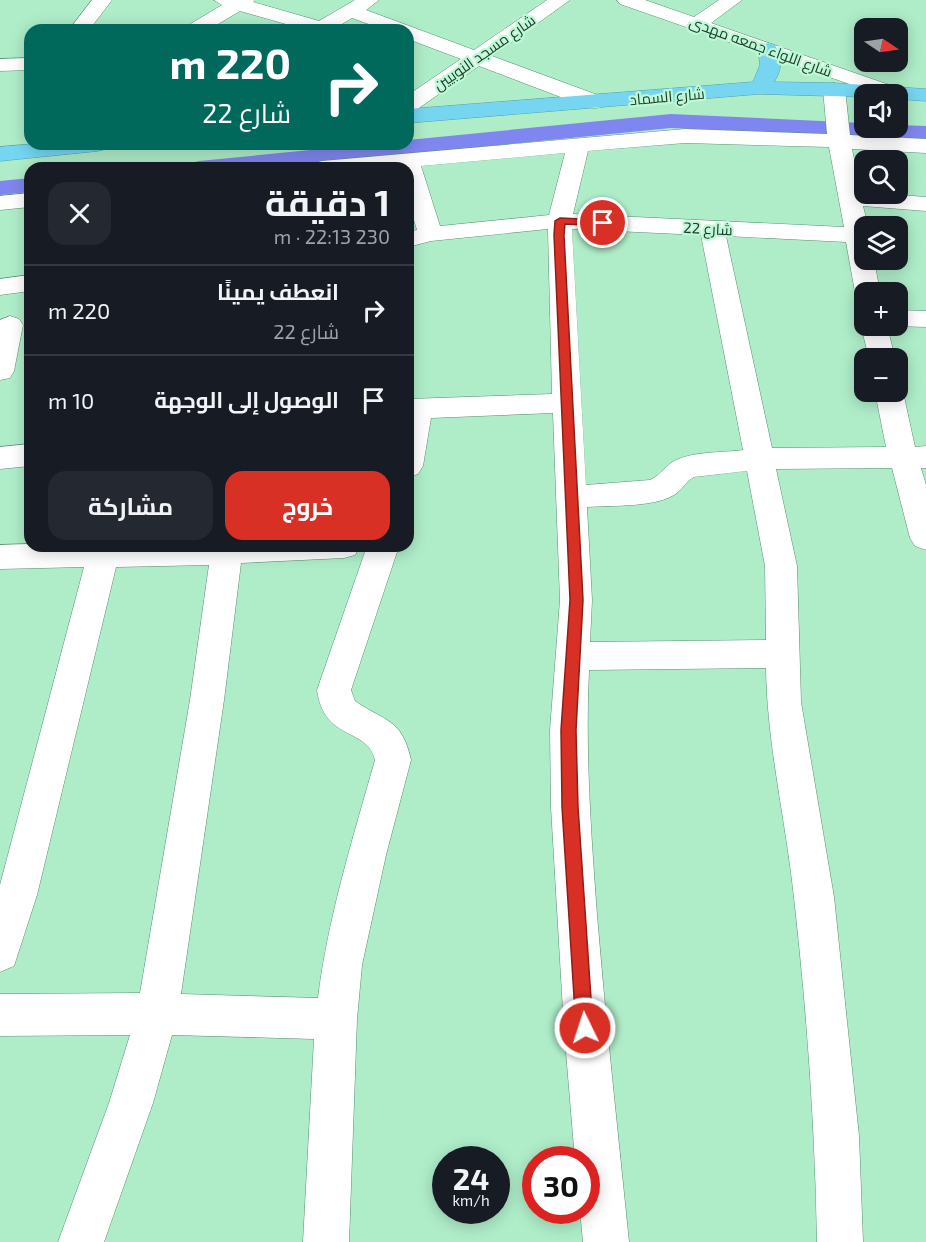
<!DOCTYPE html>
<html lang="ar">
<head>
<meta charset="utf-8">
<style>
	:root { --surface:#171b24; --page:#242831; --text:#f1f3f6; --muted:#9ea1a6; --line:#363941; --accent:#d93025 }
	body { margin:0; font-family:"Exo 2",Cairo,sans-serif; background:var(--page); color:var(--text); direction:rtl; height:100vh; display:flex; flex-direction:column; font-size:22px; white-space:nowrap }
	* { box-sizing:border-box; margin:0 }
	p { font-size:20px; color:var(--muted) }
	.icon { flex:none; width:33px; height:33px; fill:none; stroke:currentColor; stroke-width:2; stroke-linecap:round; stroke-linejoin:round }
	.map { position:relative; flex:1; overflow:hidden; direction:ltr }
	.panel { position:absolute; left:24px; top:162px; width:390px; height:390px; display:flex; flex-direction:column; background:var(--surface); border-radius:18px; box-shadow:0 3px 15px #0003; direction:rtl }
	.panel>* { flex:none }
	.guide { position:absolute; left:24px; top:24px; width:390px; height:126px; border-radius:18px; box-shadow:0 3px 15px #0003; direction:rtl; background:#00695c; color:#fff; overflow:hidden }
	.needle { width:39px; rotate:103deg }
	.fabs { position:absolute; left:854px; top:18px; display:grid; gap:12px }
	.fabs a { display:grid; place-items:center; width:54px; height:54px; border-radius:12px; background:var(--surface); box-shadow:0 3px 15px #0003; font-size:30px }
	.speed { position:absolute; left:432px; top:1146px; display:flex; gap:12px; font-size:30px; font-weight:700; text-align:center }
	.speed>* { display:grid; place-content:center; width:78px; height:78px; border-radius:50%; background:var(--surface); box-shadow:0 3px 15px #0003; line-height:1 }
	.speed small { font-size:15px; font-weight:400 }
	.speed .limit { border:9px solid #d22; background:#fff; color:#111 }
	.pin { position:absolute; display:grid; place-items:center; width:51px; height:51px; color:#fff; margin:-26px; border:3px solid #fff; border-radius:50%; box-shadow:0 2px 6px #0007 }
	.me { position:absolute; width:66px; margin:-33px; rotate:356deg; stroke-linejoin:round; filter:drop-shadow(0 0 4px #0008) }
	.turn { display:flex; align-items:center; gap:21px; height:126px; padding:0 24px; font-size:27px }
	.turn .icon { width:78px; height:78px; stroke-width:2.5 }
	.turn b { display:block; font-size:42px; line-height:51px }
	.round { display:grid; place-items:center; flex:none; width:63px; height:63px; border-radius:18px; background:var(--page) }
	.overview { display:flex; align-items:center; justify-content:space-between; height:102px; padding:0 24px }
	h1 { font-size:36px; font-weight:700; line-height:45px }
	.button { display:flex; gap:12px; margin-top:auto; padding:12px 24px }
	.button a { flex:1; height:69px; border-radius:18px; background:var(--accent); color:#fff; font-size:24px; font-weight:700; line-height:69px; text-align:center }
	.button a+a { background:var(--page); color:var(--text) }
	ul { padding:0; list-style:none }
	li { display:flex; align-items:center; gap:18px; height:90px; padding:0 24px; border-top:2px solid var(--line) }
	li div { flex:1 }
	li b { display:block; font-size:22px }
	li em { font-style:normal }
	.map>svg:first-child { display:block }
</style>
</head>
<body>
<div class="map">
<svg width="926" height="1242" viewBox="0 0 926 1242">
	<rect width="100%" height="100%" fill="#afedc9"/>
	<g fill="none" stroke-linecap="round" stroke-linejoin="round">
		<path fill="#8086ef" fill-rule="evenodd" d="M671,114l193,9v5h33v-3l29,1v14l-255,-12 -404,40h-79l3,-5 8,-2 173,-17h36v-4z
			M30,178v14l-30,3v-14z"/>
		<g stroke="#579171" stroke-width="1">
			<path id="minor" d="M92,0h20l-23,30h-20z
				M214,0h41l-2,2 66,19 36,-21h24l-13,10 108,40 73,-50h23l-78,56 111,41 3,5 -3,5 -8,1 -8,-1 -108,-41 -63,44 -8,1v-16l53,-36 -53,-20v-9h-23l-33,-12 -20,12h-25l-67,-19 -32,19h-24l3,-4 35,-21z
				M617,0h28l49,17 25,-17h23l-31,23 190,66 4,4 -8,6v-5h-19l-258,-90z
				M30,58v12l-30,1v-12z
				M834,83l7,2 4,4 5,46 76,4v14l-74,-4 9,43 65,5v14l-63,-5 5,20h-4v34h10l6,32h-16v7l-5,-1 -4,-6 -9,-50 -120,-6 46,212 114,-1 -11,-55h22v-7l6,7 12,55 11,-1v22h-5l5,17v65l-11,-4 -5,-8 -18,-70 -116,1 21,97 4,136 33,195 25,239 4,106h-46c-2,-115 -10,-230 -23,-344 -8,-77 -27,-153 -28,-230l-177,2c-4,82 2,163 8,245 9,110 21,218 32,327h-46l-3,-32h6v-50h-11l-11,-132 -13,-221 -1,-77 10,-130 -7,-187 -122,5 -8,48 -5,8 -10,3v-78l144,-5 -4,-165 -117,12 -23,6v-15l9,-2 -9,-30v-32h-97l3,-5 8,-2 363,-32 142,5 -4,-45 4,-4zM685,143l144,4 15,80 -271,-13 15,-63zM565,153l-16,62 -109,11 -19,-60zM572,229l129,6 42,215c-21,3 -47,1 -67,10 -10,5 -15,15 -26,20l-64,5zM747,471l18,95 1,74 -176,2 2,-42 -5,-93c25,-2 70,1 90,-14 6,-5 9,-12 17,-16z
				M30,193v14l-30,3v-14z
				M30,275v16l-30,4v-16z
				M897,310l29,1v16l-32,-1h3z
				M10,316l9,3 4,6 -9,46 -4,7 -10,2v-60z
				M864,321v5h23l8,32h-26l-8,-32z
				M30,444v22l-30,3v-22z
				M30,544v2h330l-5,9 -11,3 -103,5 -17,137 -43,294 137,4c10,-81 35,-160 57,-238 -7,-33 -51,-18 -58,-70l50,-144h32l-48,144 4,11c30,21 47,17 56,59l-25,95 -24,110 -5,54 -8,223h-46l11,-203 -142,-4 -19,68 -49,139h-46l51,-139 21,-68 -130,1v-42l140,-1 50,-293 19,-135 -93,2 -79,328 -23,71 -14,6v-87l84,-318 -84,2v-24z"/>
		</g>
		<g stroke="#589fab" stroke-width="1">
			<path id="highway" d="M768,43l7,2c8,12 7,25 -1,37l60,1 92,6v12l-29,-2v-5h-33v3l-105,-3 -351,29v-14l345,-27 7,-17 -2,-16 3,-4z
				M32,144h77l-3,5 -8,2 -98,10v-14z"/>
		</g>
		<use href="#minor" fill="#fff" fill-rule="evenodd"/>
		<use href="#highway" fill="#76d6f1" fill-rule="evenodd"/>
	</g>
	<path fill="#d93025" stroke="#8d1f18" stroke-width="1.5" d="M560,218l43,2 5,3 -5,3 -38,-2 -1,11 19,365 -7,130 2,77 15,221 -2,7 -6,2 -7,-2 -2,-7 -14,-221 -1,-77 9,-130 -16,-365 1,-14z"/>
	<g text-anchor="middle" dominant-baseline="central" stroke-width="4.5" stroke-linejoin="round" paint-order="stroke">
		<g font-size="15" fill="#1f382a" stroke="#bcfad6">
			<text transform="translate(761 46) rotate(20)">شارع اللواء جمعه مهدى</text>
			<text transform="translate(484 52) rotate(-35)">شارع مسجد النوبيين</text>
			<text transform="translate(667 96) rotate(-5)">شارع السماد</text>
			<text transform="translate(708 228) rotate(3)">شارع 22</text>
		</g>
	</g>
</svg>
<div class="fabs">
<a><svg class="needle" viewBox="-14 -14 28 28"><path d="M0-13l5 13h-10z" fill="#e53935"/><path d="M0 13l5-13h-10z" fill="#9ea1a6"/></svg></a>
<a><svg class="icon" aria-label="sound" viewBox="0 0 24 24"><path d="M4 9h4l5-4v14l-5-4H4zM17 9q2 3 0 6"/></svg></a>
<a><svg class="icon" aria-label="search" viewBox="0 0 24 24"><circle cx="10" cy="10" r="6"/><path d="M15 15l6 6"/></svg></a>
<a><svg class="icon" aria-label="layers" viewBox="0 0 24 24"><path d="M12 4l9 5-9 5-9-5zM3 14l9 5 9-5"/></svg></a>
<a>+</a>
<a>−</a>
</div>
<div class="speed"><div>24<small>km/h</small></div><div class="limit">30</div></div>
<div class="pin" style="left:603px;top:223px;background:#d93025"><svg class="icon" aria-label="arrive" viewBox="0 0 24 24"><path d="M6 21V4h12l-3 4 3 4H6"/></svg></div>
<svg class="me" style="left:585px;top:1028px" viewBox="-20 -20 40 40"><circle r="17" fill="#d93025" stroke="#fff" stroke-width="3"/><path d="M0-11L8 9 0 5-8 9z" fill="#fff"/></svg>
<div class="guide">
<div class="turn"><svg class="icon" aria-label="right" viewBox="0 0 24 24"><path d="M7 20v-9h11M14 6l5 5-5 5"/></svg><div><b>220 m</b>شارع 22</div></div>
</div>
<section class="panel">
<div class="overview"><div><h1>1 دقيقة</h1><p>230 m · 22:13</p></div><a class="round"><svg class="icon" aria-label="close" viewBox="0 0 24 24"><path d="M6 6l12 12M18 6L6 18"/></svg></a></div>
<ul>
<li><svg class="icon" aria-label="right" viewBox="0 0 24 24"><path d="M7 20v-9h11M14 6l5 5-5 5"/></svg><div><b>انعطف يمينًا</b><p>شارع 22</p></div><em>220 m</em></li>
<li><svg class="icon" aria-label="arrive" viewBox="0 0 24 24"><path d="M6 21V4h12l-3 4 3 4H6"/></svg><div><b>الوصول إلى الوجهة</b></div><em>10 m</em></li>
</ul>
<div class="button"><a>خروج</a><a>مشاركة</a></div>
</section>
</div>
</body>
</html>
